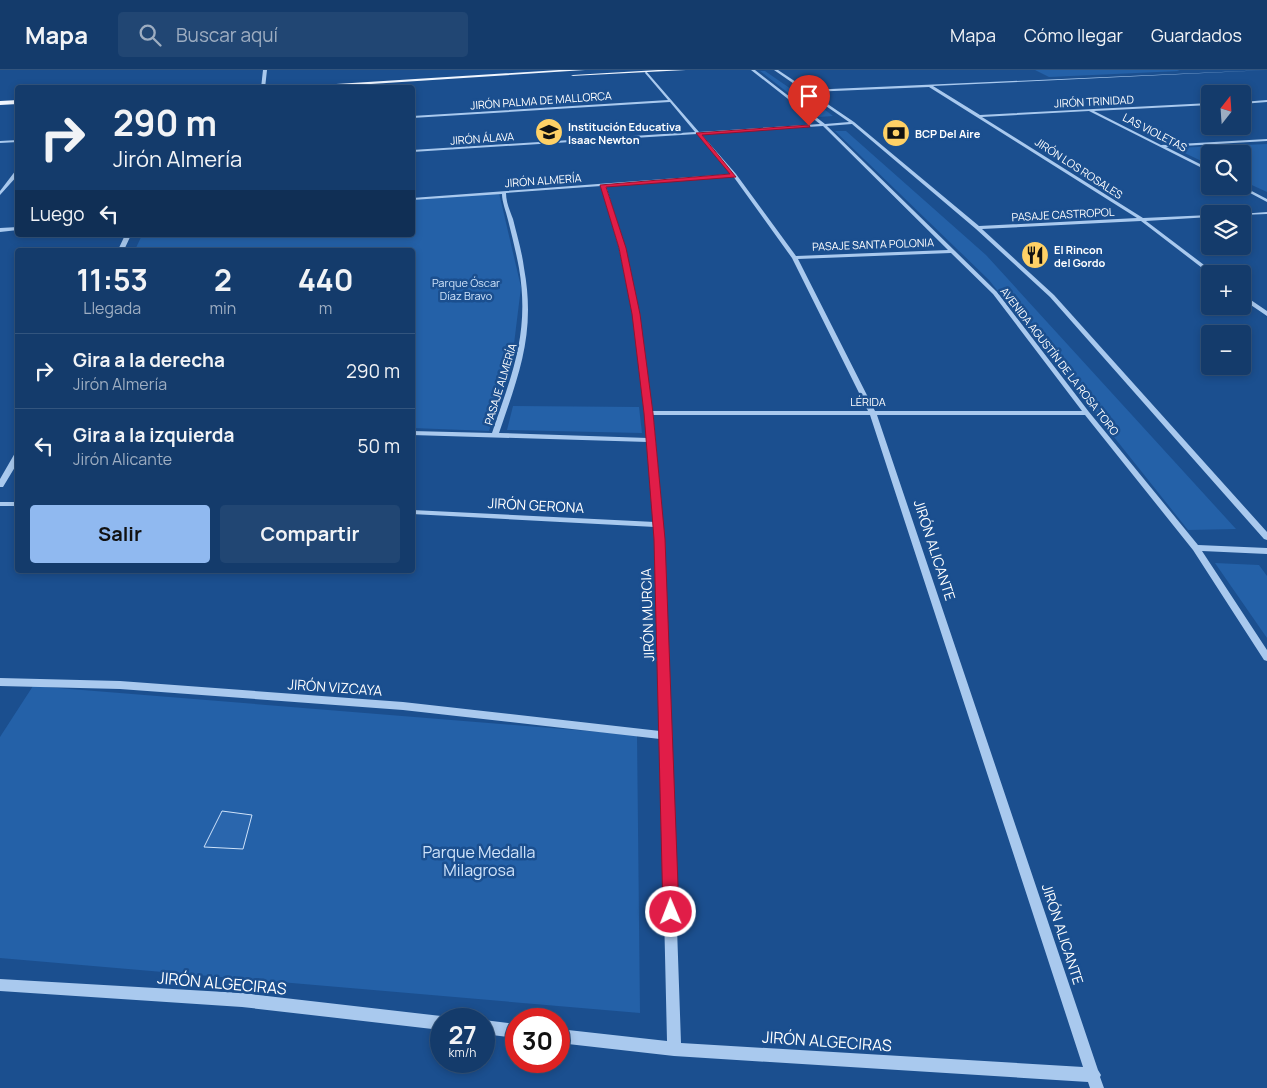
<!DOCTYPE html>
<html lang="es">
<head>
<meta charset="utf-8">
<style>
	:root { --surface:#143b6b; --page:#214673; --text:#f1f3f6; --muted:#9dadc1; --line:#33557e; --accent:#90b9f0 }
	body { margin:0; font-family:Manrope,sans-serif; background:var(--page); color:var(--text); height:100vh; display:flex; flex-direction:column; font-size:19px; white-space:nowrap }
	* { box-sizing:border-box; margin:0 }
	p { font-size:16px; color:var(--muted) }
	.icon { flex:none; width:28px; height:28px; fill:none; stroke:currentColor; stroke-width:2; stroke-linecap:round; stroke-linejoin:round }
	.map { position:relative; flex:1; overflow:hidden }
	.side { position:absolute; left:15px; top:178px; width:400px; height:325px; display:flex; flex-direction:column; background:var(--surface); border-radius:5px; box-shadow:0 2px 8px #0003,0 0 0 1px var(--line) }
	.side>* { flex:none }
	.guide { position:absolute; left:15px; top:15px; width:400px; height:152px; border-radius:5px; box-shadow:0 2px 8px #0003,0 0 0 1px var(--line); background:#143b6b; color:var(--text); overflow:hidden }
	.needle { width:32px; rotate:17deg }
	.fabs { position:absolute; left:1201px; top:15px; display:grid; gap:10px }
	.fabs a { display:grid; place-items:center; width:50px; height:50px; border-radius:5px; background:var(--surface); box-shadow:0 2px 8px #0003,0 0 0 1px var(--line); font-size:25px }
	.speed { position:absolute; left:430px; top:938px; display:flex; gap:10px; font-size:25px; font-weight:700; text-align:center }
	.speed>* { display:grid; place-content:center; width:65px; height:65px; border-radius:50%; background:var(--surface); box-shadow:0 2px 8px #0003,0 0 0 1px var(--line); line-height:1 }
	.speed small { font-size:12px; font-weight:400 }
	.speed .limit { border:8px solid #d22; background:#fff; color:#111 }
	.pin { position:absolute; display:grid; place-items:center; width:42px; height:42px; color:#fff; margin:-51px -21px; border-radius:50% 50% 50% 0; rotate:-45deg; box-shadow:0 0 5px #0007 }
	.pin .icon { rotate:45deg }
	.me { position:absolute; width:55px; margin:-28px; rotate:359deg; stroke-linejoin:round; filter:drop-shadow(0 0 4px #0008) }
	.turn { display:flex; align-items:center; gap:18px; height:105px; padding:0 15px; font-size:22px }
	.turn .icon { width:65px; height:65px; stroke-width:2.5 }
	.turn b { display:block; font-size:35px; line-height:42px }
	.then { display:flex; align-items:center; height:48px; padding:0 15px; background:#0003; gap:10px; font-size:19px }
	.eta { display:flex; justify-content:space-evenly; align-items:center; height:85px; text-align:center }
	.eta b { font-size:30px; font-weight:700; line-height:35px }
	.cta { display:flex; gap:10px; margin-top:auto; padding:10px 15px }
	.cta a { flex:1; height:58px; border-radius:5px; background:var(--accent); color:#111; font-size:20px; font-weight:700; line-height:58px; text-align:center }
	.cta a+a { background:var(--page); color:var(--text) }
	ul { padding:0; list-style:none }
	li { display:flex; align-items:center; gap:15px; height:75px; padding:0 15px; border-top:1px solid var(--line) }
	li div { flex:1 }
	li b { display:block; font-size:19px }
	li em { font-style:normal }
	header { display:flex; align-items:center; gap:30px; box-sizing:border-box; height:70px; padding:0 25px; background:var(--surface); border-bottom:1px solid var(--line) }
	header strong { font-size:24px }
	nav { display:flex; gap:28px; margin-inline-start:auto; font-size:18px }
	.search { width:350px; height:45px; background:var(--page); display:flex; align-items:center; gap:12px; box-sizing:border-box; padding:0 18px; border-radius:5px; color:var(--muted); font-size:19px }
	.map>svg:first-child { display:block }
</style>
</head>
<body>
<header>
<strong>Mapa</strong>
<div class="search"><svg class="icon" aria-label="search" viewBox="0 0 24 24"><circle cx="10" cy="10" r="6"/><path d="M15 15l6 6"/></svg>Buscar aquí</div>
<nav><a>Mapa</a><a>Cómo llegar</a><a>Guardados</a></nav>
</header>
<div class="map">
<svg width="1267" height="1018" viewBox="0 0 1267 1018">
	<rect width="100%" height="100%" fill="#1b4f8f"/>
	<path fill="#2461a8" d="M1035,0h142l3,1 -131,6z
		M760,1h5l26,18 11,3 31,24 -14,1z
		M835,61h11l140,124 250,274 -48,1 -199,-250z
		M1267,74v48l-24,-11 -1,-27h-32v11l-36,-17z
		M499,123l22,94 -7,57 -25,87 -76,-3 -1,-178h-277l7,-15h270l1,-36z
		M513,336l126,1 3,26 -135,-3z
		M1215,493l44,2 8,11v62z
		M33,616l604,49 3,278 -640,-55v-221z"/>
	<path fill="#2a66ad" stroke="#cfe3fa" d="M222,741l30,4 -9,34 -39,-2z"/>
	<g fill="none" stroke-linecap="round" stroke-linejoin="round">
		<path fill="#a9c9ee" fill-rule="evenodd" d="M263,0h4l-2,18h-4z
			M751,0h4l70,54 24,-2 -75,-52h4l30,20 459,-20 -334,16 47,29 230,-12v2l-116,6 67,34 106,-6v2l-101,6 44,22v3l-121,-61 -107,6 161,101 67,-3v2l-64,4 70,53h-6l-69,-53 -159,8 72,66 213,237v8l-3,-1 -214,-242 -74,-68 -124,-105 -25,2 170,166 92,120 109,133 69,3v6l-65,-3 65,99v11l-3,-1 -71,-110 -108,-135h-208l221,655 3,5 -1,2 4,11h-14l-2,-6 -414,-26 -115,-13v-14l108,12 -7,-302 -257,-29 -283,-21 -120,-3v-8l120,3 283,21 257,29 -5,-204 -243,-13v-4l243,12 -7,-80 -236,-7v-4l80,2c20,-59 38,-100 27,-165 -3,-16 -7,-32 -11,-48 -2,-9 -6,-18 -6,-26l-90,6v-2l319,-24 -34,-40 -285,18v-2l283,-18 -25,-30 -258,16v-2l256,-16 -23,-27 1,-2 53,61 121,-8zM929,17l208,131 -158,8 -125,-104 -44,-30zM823,56l125,124 -152,6 -60,-82 -35,-40zM733,106l59,82 76,153h-216l-13,-97 -14,-66 -19,-62zM601,116l18,62 14,66 15,124 -149,-5c20,-59 37,-100 25,-165 -2,-16 -7,-33 -11,-49 -3,-8 -7,-17 -7,-26zM951,183l42,41 89,117h-207l-77,-152zM653,345h217l213,652 -402,-24 -18,-518z
			M1267,30v2l-25,2v-2z
			M18,70v2l-18,1v-2z
			M16,100l2,5 -18,20v-4z
			M1237,116h5l25,13v3z
			M1267,142v2l-25,1v-1h-2z
			M18,157v3l-18,2v-4z
			M125,165h6l-7,15h-6z
			M1242,224l25,17v5l-25,-17z
			M15,383h3v9l-15,25h-3v-8z
			M0,432h18v4h-18z
			M0,909l242,14 199,23 5,3h-5v11l-199,-23 -242,-16z
			M484,950l32,4v14l-32,-4z"/>
		<path fill="#f0f6ff" fill-rule="evenodd" d="M559,0h26l-276,18h-36z
			M658,0h28l-115,6 2,-1z
			M18,30v4l-18,1v-4z"/>
	</g>
	<path fill="#e11d48" stroke="#92132f" d="M809,55l1,2 -108,8 34,42 -130,10 20,61 14,66 13,99 12,126 14,373 -3,5 -5,2 -6,-2 -2,-5 -9,-373 -10,-126 -12,-99 -13,-66 -19,-63 130,-11 -34,-41z"/>
	<defs>
		<g id="school-disc" transform="scale(1.4375)"><circle r="9.5" fill="#ffd166" stroke="#1b4f8f"/><path d="M0-5L7-2L0 1L-7-2ZM-4 1L0 2.5L4 1V4Q0 6-4 4Z" fill="#111"/></g>
		<g id="bank-disc" transform="scale(1.4375)"><circle r="9.5" fill="#ffd166" stroke="#1b4f8f"/><path d="M-6-4H6V4H-6ZM0-2.3a2.3 2.3 0 1 0 0 4.6a2.3 2.3 0 1 0 0-4.6Z" fill="#111"/></g>
		<g id="restaurant-disc" transform="scale(1.4375)"><circle r="9.5" fill="#ffd166" stroke="#1b4f8f"/><path d="M-5-6h1v4h1v-4h1v4h1v-4h1v5L-1.5 .5V6h-2V.5L-5-1ZM5-6V6H3V1.5H1.5Q1.5-4 5-6Z" fill="#111"/></g>
	</defs>
	<g fill-rule="evenodd">
		<use href="#school-disc" x="549" y="62"/>
		<use href="#bank-disc" x="896" y="63"/>
		<use href="#restaurant-disc" x="1035" y="185"/>
	</g>
	<g text-anchor="middle" dominant-baseline="central" stroke-width="5" stroke-linejoin="round" paint-order="stroke">
		<g font-size="11" fill="#fff" stroke="#1b4f8f">
			<text transform="translate(541 30) rotate(-4)">JIRÓN PALMA DE MALLORCA</text>
			<text transform="translate(1094 31) rotate(-3)">JIRÓN TRINIDAD</text>
			<text transform="translate(1155 62) rotate(27)">LAS VIOLETAS</text>
			<text transform="translate(482 68) rotate(-4)">JIRÓN ÁLAVA</text>
			<text transform="translate(1079 98) rotate(33)">JIRÓN LOS ROSALES</text>
			<text transform="translate(543 110) rotate(-4)">JIRÓN ALMERÍA</text>
			<text transform="translate(1063 144) rotate(-3)">PASAJE CASTROPOL</text>
			<text transform="translate(873 174) rotate(-2)">PASAJE SANTA POLONIA</text>
			<text transform="translate(1060 291) rotate(52)">AVENIDA AGUSTÍN DE LA ROSA TORO</text>
			<text transform="translate(500 314) rotate(-73)">PASAJE ALMERÍA</text>
			<text x="868" y="331">LÉRIDA</text>
		</g>
		<g font-size="11" font-weight="bold" fill="#fff" stroke="#1b4f8f" text-anchor="start">
			<text x="568" y="56">Institución Educativa<tspan x="568" dy="13">Isaac Newton</tspan></text>
			<text x="915" y="63">BCP Del Aire</text>
			<text x="1054" y="179">El Rincon<tspan x="1054" dy="13">del Gordo</tspan></text>
		</g>
		<g font-size="11" fill="#cfe3fa" stroke="#1b4f8f">
			<text x="466" y="212">Parque Óscar<tspan x="466" dy="13">Díaz Bravo</tspan></text>
		</g>
		<g font-size="14" fill="#fff" stroke="#1b4f8f">
			<text transform="translate(536 435) rotate(3)">JIRÓN GERONA</text>
			<text transform="translate(935 480) rotate(72)">JIRÓN ALICANTE</text>
			<text transform="translate(647 545) rotate(-92)">JIRÓN MURCIA</text>
			<text transform="translate(335 617) rotate(4)">JIRÓN VIZCAYA</text>
			<text transform="translate(1063 864) rotate(72)">JIRÓN ALICANTE</text>
		</g>
		<g font-size="16" fill="#cfe3fa" stroke="#1b4f8f">
			<text x="479" y="782">Parque Medalla<tspan x="479" dy="18">Milagrosa</tspan></text>
		</g>
		<g font-size="16" fill="#fff" stroke="#1b4f8f">
			<text transform="translate(222 913) rotate(5)">JIRÓN ALGECIRAS</text>
			<text transform="translate(827 971) rotate(4)">JIRÓN ALGECIRAS</text>
		</g>
	</g>
</svg>
<div class="fabs">
<a><svg class="needle" viewBox="-14 -14 28 28"><path d="M0-13l5 13h-10z" fill="#e53935"/><path d="M0 13l5-13h-10z" fill="#9dadc1"/></svg></a>
<a><svg class="icon" aria-label="search" viewBox="0 0 24 24"><circle cx="10" cy="10" r="6"/><path d="M15 15l6 6"/></svg></a>
<a><svg class="icon" aria-label="layers" viewBox="0 0 24 24"><path d="M12 4l9 5-9 5-9-5zM3 14l9 5 9-5"/></svg></a>
<a>+</a>
<a>−</a>
</div>
<div class="speed"><div>27<small>km/h</small></div><div class="limit">30</div></div>
<div class="pin" style="left:809px;top:56px;background:#d93025"><svg class="icon" aria-label="arrive" viewBox="0 0 24 24"><path d="M6 21V4h12l-3 4 3 4H6"/></svg></div>
<svg class="me" style="left:671px;top:842px" viewBox="-20 -20 40 40"><circle r="17" fill="#e11d48" stroke="#fff" stroke-width="3"/><path d="M0-11L8 9 0 5-8 9z" fill="#fff"/></svg>
<div class="guide">
<div class="turn"><svg class="icon" aria-label="right" viewBox="0 0 24 24"><path d="M7 20v-9h11M14 6l5 5-5 5"/></svg><div><b>290 m</b>Jirón Almería</div></div>
<div class="then">Luego<svg class="icon" aria-label="left" viewBox="0 0 24 24"><path d="M17 20v-9H6M10 6l-5 5 5 5"/></svg></div>
</div>
<section class="side">
<div class="eta">
<div><b>11:53</b><p>Llegada</p></div>
<div><b>2</b><p>min</p></div>
<div><b>440</b><p>m</p></div>
</div>
<ul>
<li><svg class="icon" aria-label="right" viewBox="0 0 24 24"><path d="M7 20v-9h11M14 6l5 5-5 5"/></svg><div><b>Gira a la derecha</b><p>Jirón Almería</p></div><em>290 m</em></li>
<li><svg class="icon" aria-label="left" viewBox="0 0 24 24"><path d="M17 20v-9H6M10 6l-5 5 5 5"/></svg><div><b>Gira a la izquierda</b><p>Jirón Alicante</p></div><em>50 m</em></li>
</ul>
<div class="cta"><a>Salir</a><a>Compartir</a></div>
</section>
</div>
</body>
</html>
